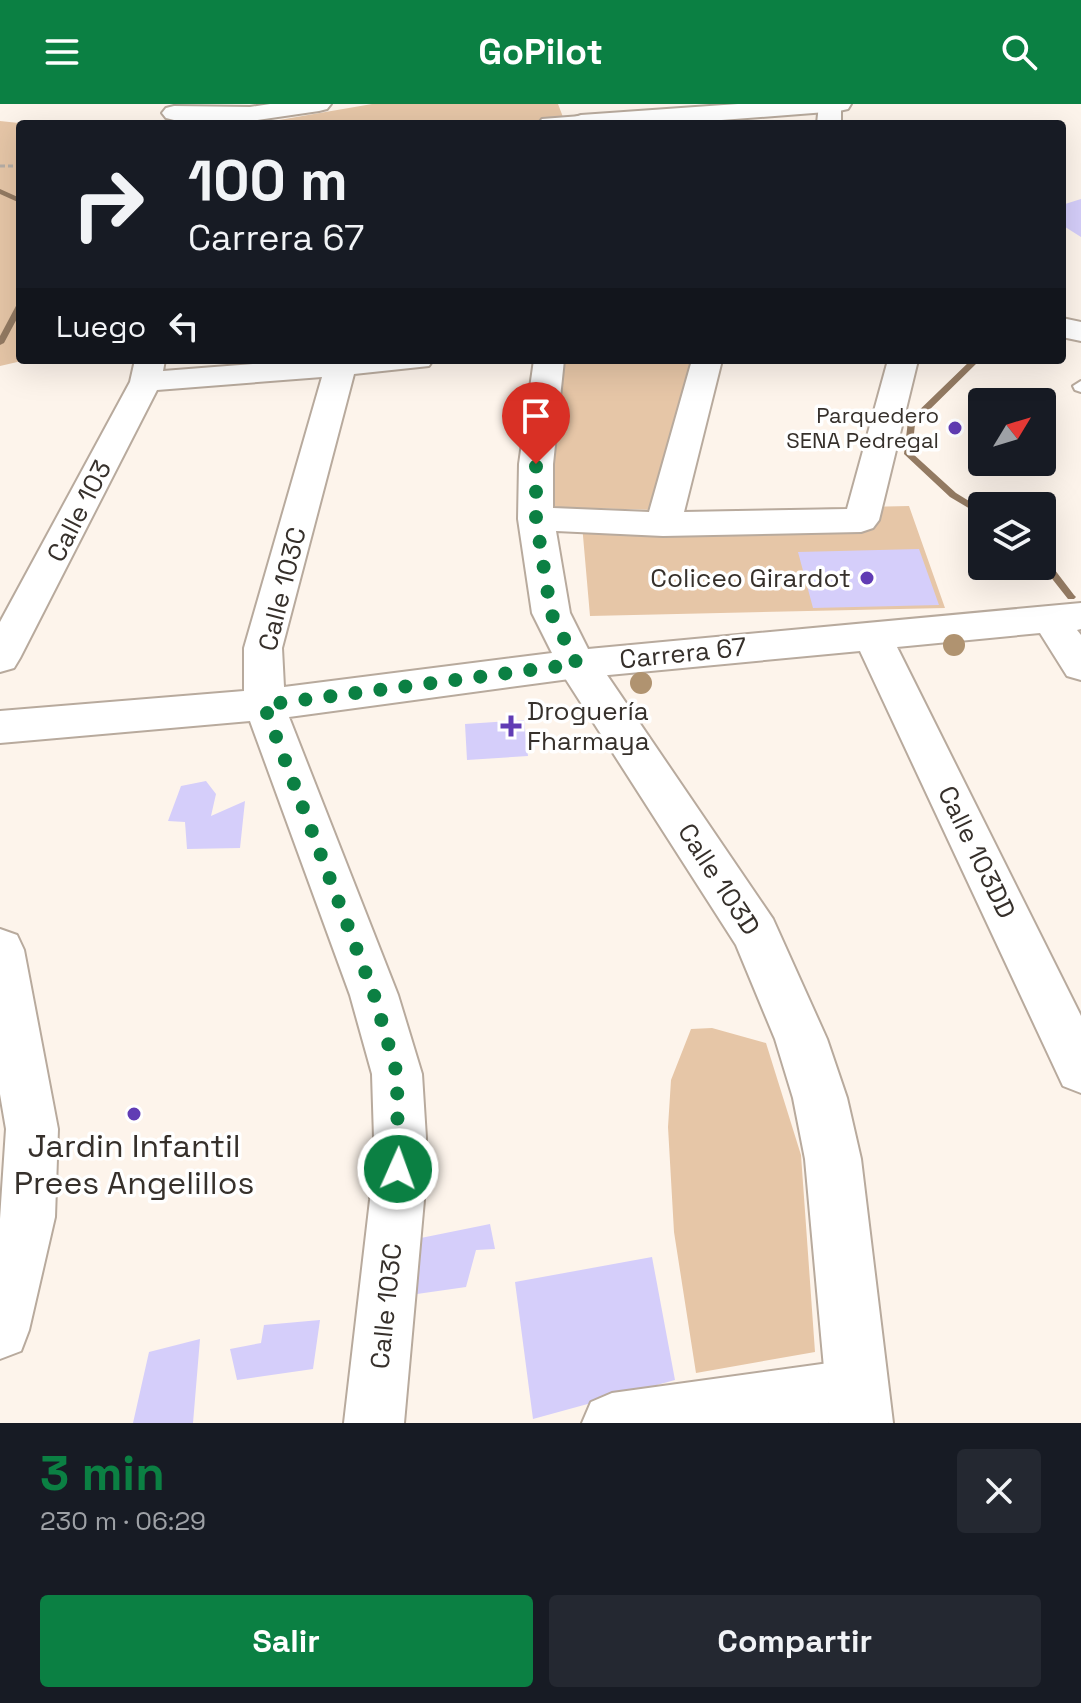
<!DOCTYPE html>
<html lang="es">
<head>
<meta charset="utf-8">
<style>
	:root { --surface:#171b24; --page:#242831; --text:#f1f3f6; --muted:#9ea1a6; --accent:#0b8043 }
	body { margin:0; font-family:"Space Grotesk",sans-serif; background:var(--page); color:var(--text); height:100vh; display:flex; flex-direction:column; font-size:30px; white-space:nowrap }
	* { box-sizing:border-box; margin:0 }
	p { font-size:26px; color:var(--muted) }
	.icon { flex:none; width:44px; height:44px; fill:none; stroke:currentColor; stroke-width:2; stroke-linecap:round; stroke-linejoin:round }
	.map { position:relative; height:1319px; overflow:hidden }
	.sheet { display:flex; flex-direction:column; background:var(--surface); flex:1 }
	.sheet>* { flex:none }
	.hud { position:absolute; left:16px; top:16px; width:1050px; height:244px; border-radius:8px; box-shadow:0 8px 32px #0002; background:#171b24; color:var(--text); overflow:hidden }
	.needle { width:52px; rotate:52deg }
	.buttons { position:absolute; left:968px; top:284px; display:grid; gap:16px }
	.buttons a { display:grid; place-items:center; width:88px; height:88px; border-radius:8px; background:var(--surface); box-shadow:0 8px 32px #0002; font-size:40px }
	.pin { position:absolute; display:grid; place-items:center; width:68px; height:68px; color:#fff; margin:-82px -34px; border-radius:50% 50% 50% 0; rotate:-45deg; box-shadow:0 0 8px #0007 }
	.pin .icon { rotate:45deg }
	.me { position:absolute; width:88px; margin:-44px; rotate:2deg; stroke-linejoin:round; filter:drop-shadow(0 0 6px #0008) }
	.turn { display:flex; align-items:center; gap:28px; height:168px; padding:0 40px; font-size:36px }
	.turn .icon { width:104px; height:104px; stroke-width:2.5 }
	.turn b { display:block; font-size:56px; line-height:68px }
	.then { display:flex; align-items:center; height:76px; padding:0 40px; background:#0003; gap:16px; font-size:30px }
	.round { display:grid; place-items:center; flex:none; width:84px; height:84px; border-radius:8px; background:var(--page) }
	.summary { display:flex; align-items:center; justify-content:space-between; height:136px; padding:0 40px }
	h1 { font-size:48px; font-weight:700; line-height:60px; color:var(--accent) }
	.primary-button { display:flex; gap:16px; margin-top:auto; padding:16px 40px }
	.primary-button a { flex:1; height:92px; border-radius:8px; background:var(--accent); color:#fff; font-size:32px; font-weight:700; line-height:92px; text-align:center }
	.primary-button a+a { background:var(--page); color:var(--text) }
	header { display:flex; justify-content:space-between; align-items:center; height:104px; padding:0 40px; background:var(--accent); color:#fff; font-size:36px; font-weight:700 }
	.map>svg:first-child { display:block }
</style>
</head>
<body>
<header><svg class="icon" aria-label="menu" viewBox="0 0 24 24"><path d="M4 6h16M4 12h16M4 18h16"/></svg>GoPilot<svg class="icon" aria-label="search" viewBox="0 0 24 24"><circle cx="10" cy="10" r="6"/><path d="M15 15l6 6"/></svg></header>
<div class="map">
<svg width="1081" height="1319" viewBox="0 0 1081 1319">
	<rect width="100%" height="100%" fill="#fdf4eb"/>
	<path fill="#e6c6a7" d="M372,0h186l5,13 -10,1 1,4 -31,2h-267z
		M0,17l28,3h-8v236h6l-26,6z
		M561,256h129l-33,150 -108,-3z
		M909,402l36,102 -355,8 -9,-103z
		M712,924l54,15 35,112 14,197 -119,21 -22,-141 -6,-105 3,-47 20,-51z"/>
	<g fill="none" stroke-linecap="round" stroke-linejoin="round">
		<path fill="#937a62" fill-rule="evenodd" d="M0,85l20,9v5l-20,-9z
			M17,200h3v9l-16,30 -4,2v-9z
			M971,256l8,1 -64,63 -3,29 44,40 26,16v7l-32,-19 -46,-43 4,-33z
			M1042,452l3,1 29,38 2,2 -2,2h-6l-26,-33z"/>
	</g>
	<path fill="#d5cefa" d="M1081,95v38l-19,-12v-20z
		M919,445l20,56 -126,3 -15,-56z
		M524,616l4,36 -61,4 -2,-36z
		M206,677l10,13 -5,22 34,-15 -5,47 -53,1 -2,-27 -17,-1 13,-35z
		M490,1120l5,25 -19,1 -10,37 -70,10 5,-55z
		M652,1153l23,123 -142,39 -18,-137z
		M320,1216l-7,49 -76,11 -7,-31 31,-6 3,-18z
		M200,1235l-7,84h-60l16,-71z"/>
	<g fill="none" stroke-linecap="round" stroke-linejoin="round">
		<g stroke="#b8aa9d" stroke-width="4">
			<path id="lane" d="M1081,277v11l-6,-2 -2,-4z"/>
		</g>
		<g stroke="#b8aa9d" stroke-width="4">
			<path id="street" d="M270,0h61l-4,5 -8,2 -69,10 -76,-1 -8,-2 -4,-5 4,-5 8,-2 76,1z
				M819,0h22v20h-24z
				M581,12l8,2 4,5 -55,1 4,-5z
				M135,256h30l-2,11 141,-11h129l-4,6 -75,8 -72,274 2,39 268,-34 -20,-40 -14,-94 1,-55 15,-104h30l-11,104v44l96,4 43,-152h30l-38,152 163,-3 41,-149h30l-39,160 -6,8 -12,4 -198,4 -107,-5 14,82 18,36 493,-46v26l-4,1 4,5v45l-14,-4 -27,-43 -143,14 184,369v77l-18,-7 -203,-435 -283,27 -288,39 109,278 24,79 4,64 -2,62 -20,223h-60l26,-223 4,-62 -2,-64 -22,-79 -100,-274 -250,22v-32l244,-20v-43l78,-271 -165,13 -137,268 -6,10 -14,4v-50l130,-240z
				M0,825l17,6 7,15 34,179 -3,88 -26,113 -8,21 -21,8v-140l6,-90 -6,-35z
				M858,1255l21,9 9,21 -9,21 -21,9 -30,4h-246l9,-21 21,-9z"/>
		</g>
		<g stroke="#b8aa9d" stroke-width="4">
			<path id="secondary" d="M738,0h113l-3,5 -9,2 -170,13 -101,-1 4,-5 9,-3z
				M1062,214l19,4v19l-19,-4z
				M577,545l15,4 181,266 54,120 20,59 14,61 32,264h-64l-24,-264 -12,-61 -18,-59 -39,-94 -180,-281 6,-11z"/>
		</g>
		<path stroke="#b6aea6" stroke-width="3" stroke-dasharray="5 3" stroke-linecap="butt" d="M0,62h20"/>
		<use href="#lane" fill="#fff" fill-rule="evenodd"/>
		<use href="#street" fill="#fff" fill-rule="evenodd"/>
		<use href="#secondary" fill="#fff" fill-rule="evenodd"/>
	</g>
	<g fill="#b09370">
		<circle cx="954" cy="541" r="11"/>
		<circle cx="641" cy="579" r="11"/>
	</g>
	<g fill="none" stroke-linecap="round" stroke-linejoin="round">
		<path stroke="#0b8043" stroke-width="14" stroke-dasharray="0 25.2" d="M398,1065l-1,-95 -23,-79 -110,-290 313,-41 -26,-51 -15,-94v-55"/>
	</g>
	<g fill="#613cb4" stroke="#fff" stroke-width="3">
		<circle cx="955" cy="324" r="8"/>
		<circle cx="867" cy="474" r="8"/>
		<path d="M507 610h8v8h8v8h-8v8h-8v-8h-8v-8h8z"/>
		<circle cx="134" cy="1010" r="8"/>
	</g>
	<g text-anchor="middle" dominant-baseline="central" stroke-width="7" stroke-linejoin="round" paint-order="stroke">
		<g font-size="22" fill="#36302b" stroke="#fff" text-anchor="end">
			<text x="939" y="311">Parquedero<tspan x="939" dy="25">SENA Pedregal</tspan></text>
		</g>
		<g font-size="26" fill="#36302b" stroke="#fff">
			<text transform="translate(79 407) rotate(-63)">Calle 103</text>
			<text transform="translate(282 485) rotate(-76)">Calle 103C</text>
			<text transform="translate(683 549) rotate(-6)">Carrera 67</text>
			<text transform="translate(977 748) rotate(64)">Calle 103DD</text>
			<text transform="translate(719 775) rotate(57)">Calle 103D</text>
			<text transform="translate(386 1202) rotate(-84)">Calle 103C</text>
		</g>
		<g font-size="26" fill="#36302b" stroke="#fff" text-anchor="end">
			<text x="851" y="474">Coliceo Girardot</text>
			<text x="527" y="607" text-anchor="start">Droguería<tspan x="527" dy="30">Fharmaya</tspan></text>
		</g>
		<g font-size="32" fill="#36302b" stroke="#fff">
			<text x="134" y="1042">Jardin Infantil<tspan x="134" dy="37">Prees Angelillos</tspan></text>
		</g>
	</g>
</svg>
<div class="buttons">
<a><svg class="needle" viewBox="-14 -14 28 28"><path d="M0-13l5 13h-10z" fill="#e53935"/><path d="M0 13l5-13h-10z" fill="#9ea1a6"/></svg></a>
<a><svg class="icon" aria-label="layers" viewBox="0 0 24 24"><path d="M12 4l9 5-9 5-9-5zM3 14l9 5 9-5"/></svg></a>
</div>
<div class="pin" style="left:536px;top:360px;background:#d93025"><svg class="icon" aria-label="arrive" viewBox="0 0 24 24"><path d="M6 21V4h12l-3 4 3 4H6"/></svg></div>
<svg class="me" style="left:398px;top:1065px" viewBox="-20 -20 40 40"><circle r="17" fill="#0b8043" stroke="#fff" stroke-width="3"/><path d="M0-11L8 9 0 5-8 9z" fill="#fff"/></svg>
<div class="hud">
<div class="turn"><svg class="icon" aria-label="right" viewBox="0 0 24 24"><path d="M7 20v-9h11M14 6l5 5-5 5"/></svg><div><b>100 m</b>Carrera 67</div></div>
<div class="then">Luego<svg class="icon" aria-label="left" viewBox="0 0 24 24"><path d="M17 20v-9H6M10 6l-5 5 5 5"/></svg></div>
</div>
</div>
<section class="sheet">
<div class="summary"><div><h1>3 min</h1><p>230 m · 06:29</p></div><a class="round"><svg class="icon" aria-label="close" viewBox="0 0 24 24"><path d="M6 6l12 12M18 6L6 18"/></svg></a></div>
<div class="primary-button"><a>Salir</a><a>Compartir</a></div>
</section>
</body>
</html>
